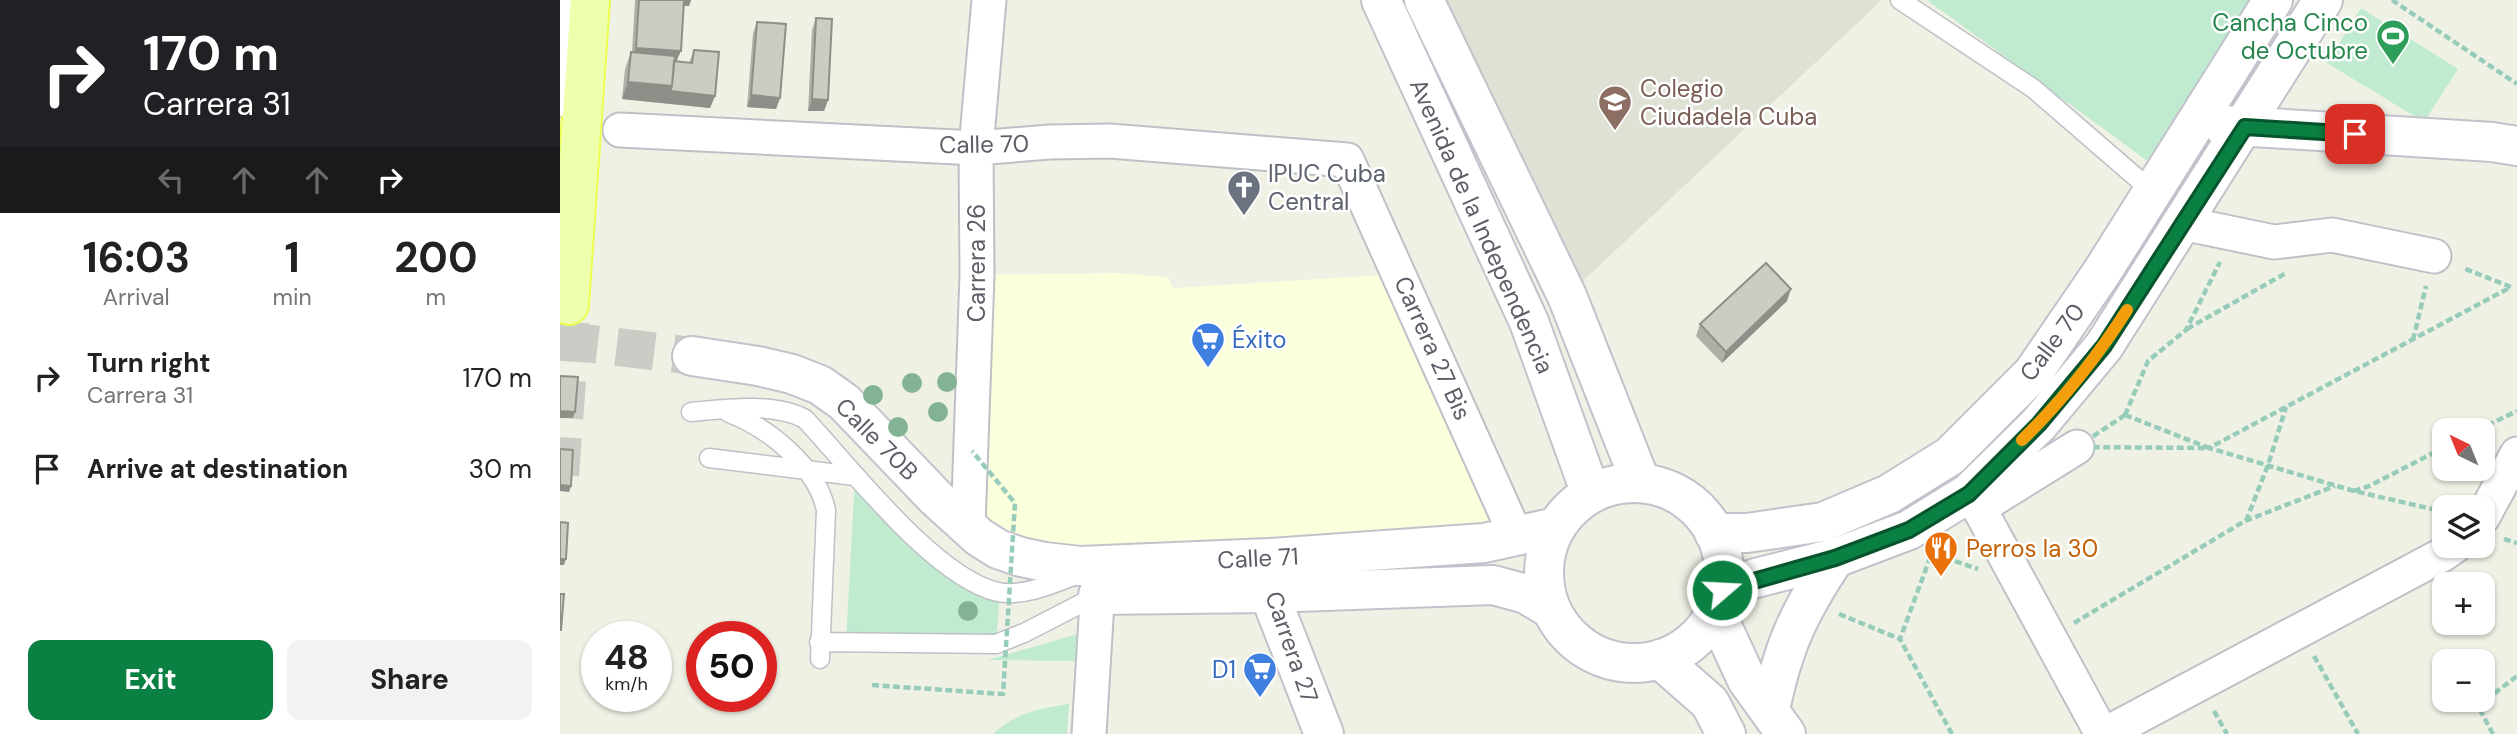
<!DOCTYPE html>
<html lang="en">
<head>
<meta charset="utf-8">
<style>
	:root { --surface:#fff; --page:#f2f2f2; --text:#222; --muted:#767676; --accent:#0b8043 }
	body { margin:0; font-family:"DM Sans",sans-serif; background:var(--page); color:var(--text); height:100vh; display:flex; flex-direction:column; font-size:26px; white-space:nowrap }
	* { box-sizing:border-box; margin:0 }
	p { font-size:23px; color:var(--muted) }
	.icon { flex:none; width:38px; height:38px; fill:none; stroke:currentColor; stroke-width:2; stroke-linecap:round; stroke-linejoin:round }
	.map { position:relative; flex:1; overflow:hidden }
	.panel { display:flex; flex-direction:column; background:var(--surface); width:560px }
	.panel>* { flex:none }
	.guide { background:#202124; color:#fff; overflow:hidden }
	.needle { width:46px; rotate:317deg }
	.controls { position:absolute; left:1872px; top:418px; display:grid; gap:14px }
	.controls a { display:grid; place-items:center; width:63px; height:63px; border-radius:14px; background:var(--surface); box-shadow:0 2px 5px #0004; font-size:35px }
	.speed { position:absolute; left:21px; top:621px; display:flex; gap:14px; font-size:35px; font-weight:700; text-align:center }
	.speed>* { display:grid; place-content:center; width:91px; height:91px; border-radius:50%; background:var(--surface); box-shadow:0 2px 5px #0004; line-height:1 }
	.speed small { font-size:18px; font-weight:400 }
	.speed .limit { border:10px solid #d22; background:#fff; color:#111 }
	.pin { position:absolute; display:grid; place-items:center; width:60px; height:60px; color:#fff; margin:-30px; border-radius:14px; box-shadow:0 4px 10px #0006 }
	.me { position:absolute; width:77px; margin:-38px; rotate:71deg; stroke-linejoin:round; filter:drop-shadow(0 0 5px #0008) }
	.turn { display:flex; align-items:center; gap:24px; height:147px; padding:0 28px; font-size:32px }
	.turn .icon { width:91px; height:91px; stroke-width:2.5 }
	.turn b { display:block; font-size:49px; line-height:60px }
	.lanes { display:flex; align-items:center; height:66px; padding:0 28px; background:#0003; justify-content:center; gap:35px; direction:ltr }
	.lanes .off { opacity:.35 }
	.eta { display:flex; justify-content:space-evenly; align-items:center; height:119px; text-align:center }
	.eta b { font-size:42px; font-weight:700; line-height:49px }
	.button { display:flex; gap:14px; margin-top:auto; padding:14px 28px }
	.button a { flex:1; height:80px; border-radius:14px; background:var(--accent); color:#fff; font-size:28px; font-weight:700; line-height:80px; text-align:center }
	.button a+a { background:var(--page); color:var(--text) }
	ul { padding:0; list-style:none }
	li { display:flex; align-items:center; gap:21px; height:91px; padding:0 28px }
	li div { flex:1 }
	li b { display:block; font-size:26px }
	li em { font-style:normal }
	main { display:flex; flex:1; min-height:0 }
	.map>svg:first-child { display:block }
</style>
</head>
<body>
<main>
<section class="panel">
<div class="guide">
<div class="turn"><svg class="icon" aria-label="right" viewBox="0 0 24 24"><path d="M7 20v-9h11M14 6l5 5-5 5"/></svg><div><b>170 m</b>Carrera 31</div></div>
<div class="lanes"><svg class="icon off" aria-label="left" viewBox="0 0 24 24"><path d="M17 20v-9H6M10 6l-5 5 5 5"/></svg><svg class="icon off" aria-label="ahead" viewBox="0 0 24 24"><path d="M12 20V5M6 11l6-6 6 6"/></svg><svg class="icon off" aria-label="ahead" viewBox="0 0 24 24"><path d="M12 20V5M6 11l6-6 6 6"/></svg><svg class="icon" aria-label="right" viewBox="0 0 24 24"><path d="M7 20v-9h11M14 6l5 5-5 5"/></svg></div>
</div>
<div class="eta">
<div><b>16:03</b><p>Arrival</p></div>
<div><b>1</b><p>min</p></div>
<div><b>200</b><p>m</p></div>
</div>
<ul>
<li><svg class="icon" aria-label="right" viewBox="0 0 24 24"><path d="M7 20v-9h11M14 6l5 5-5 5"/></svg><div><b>Turn right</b><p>Carrera 31</p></div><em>170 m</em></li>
<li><svg class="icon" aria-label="arrive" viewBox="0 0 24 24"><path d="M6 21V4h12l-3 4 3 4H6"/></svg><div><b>Arrive at destination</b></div><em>30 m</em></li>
</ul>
<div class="button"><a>Exit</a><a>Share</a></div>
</section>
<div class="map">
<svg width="1957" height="734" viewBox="0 0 1957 734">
	<rect width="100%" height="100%" fill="#eff1e5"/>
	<path fill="#faffdc" d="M557,273l51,4 5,11 227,-14 116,262 -436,30 -101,-29 -2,-262z"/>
	<path fill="#dfe1d4" d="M864,0h458l-315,296z"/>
	<path fill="#c0ebd0" d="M1367,0h346l-109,173z
		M1801,8l97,61 -34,53 -97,-59z
		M295,476l41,43 104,73 -4,52 -150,-2z
		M518,634l-1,27 -90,-1z
		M509,704l-2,30h-74c21,-20 48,-26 76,-30z"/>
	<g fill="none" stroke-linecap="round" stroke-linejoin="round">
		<path stroke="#caccc6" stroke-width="38" stroke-dasharray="38 19" stroke-linecap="butt" d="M0,340l132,16"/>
		<path stroke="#caccc6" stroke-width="38" stroke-dasharray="38 19" stroke-linecap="butt" d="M0,475l10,-134 -1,-36"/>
		<g stroke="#bfc0c7" stroke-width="21">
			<path id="lane" d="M1340,0l134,89 119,103
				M0,107l6,-107
				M131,412c33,-3 84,-10 114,7 45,48 130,159 193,173 25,5 55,-8 78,-17
				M169,413c40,15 88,54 97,97l-6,149
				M149,458l146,18
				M259,642l177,2 28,-11 74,-38"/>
		</g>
		<g stroke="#bfc0c7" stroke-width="37">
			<path id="street" d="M60,130l356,18 74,-6 60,-1 237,19 169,376
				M1622,223l92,19 58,-7 102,21
				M1409,493l10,15 123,226
				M1419,508l98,-61
				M1923,517l34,-63
				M408,526l9,-251 -1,-127 13,-148
				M529,734l10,-165
				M1545,734l337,-179 13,-9"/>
		</g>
		<g stroke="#c2c2cc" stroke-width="42">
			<path id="secondary" d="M821,0l148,322 62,172
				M864,0l143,296 74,187
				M1662,125l270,17 25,4
				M132,356l66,10 34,8 28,11 24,17 92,96 43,39 19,12 23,8 24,5 35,4 189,-8 215,-15 72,-16
				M984 573a90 90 0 1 1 180 0a90 90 0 1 1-180 0Z
				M1154,533h33l76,-11 66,-28 61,-38 83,-83 69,-101 171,-272
				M709,568v25l55,141
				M1162,590l34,-12 79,-20 74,-28 60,-37 70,-69 65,-78 219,-346
				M538,595l171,-2 224,-8 33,9 25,15
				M1155,611l32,69 39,54
				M1100,659l50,44 16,31
				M1210,710c13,-64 29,-98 65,-152"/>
		</g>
		<g stroke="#edff50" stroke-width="42">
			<path id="primary" d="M9,305l21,-305"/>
		</g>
		<path stroke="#97ccba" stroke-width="4.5" stroke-dasharray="7 3.5" stroke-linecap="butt" d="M1832,0l125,84
			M1627,329l99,-56
			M1853,340l13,-54
			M1565,415l84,33 -132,-1z
			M1565,415l23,-54 38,-31 34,-68
			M1918,430l39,-19
			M1885,447l-76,39 -15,5 91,21
			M1794,491l-145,-43 302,-161 -48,-19
			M1686,521l22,-56 18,-58
			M1944,539l13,4
			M1279,614l61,25
			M1514,623l171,-102 90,-35
			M1754,656l44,78
			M1654,711l13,23
			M1392,734l-52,-95 30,-81 13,-1 35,12
			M1933,734l-15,-28 39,-30"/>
		<use href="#lane" stroke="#fff" stroke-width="18"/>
		<use href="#street" stroke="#fff" stroke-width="33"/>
		<use href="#secondary" stroke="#fff" stroke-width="38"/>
		<use href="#primary" stroke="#edffac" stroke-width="38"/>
		<path stroke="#97ccba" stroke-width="4.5" stroke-dasharray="7 3.5" stroke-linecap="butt" d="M312,685l131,9 12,-191 -43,-52"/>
	</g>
	<g fill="#83b392">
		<circle cx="387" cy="382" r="10"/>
		<circle cx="352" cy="383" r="10"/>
		<circle cx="313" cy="395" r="10"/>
		<circle cx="378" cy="412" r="10"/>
		<circle cx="338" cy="427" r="10"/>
		<circle cx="408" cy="611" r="10"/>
	</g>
	<path fill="#afafa7" d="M75,0h56l-2,6h-5l-7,55 12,2 5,-13 21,46 -5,12 -88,-9 3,-30 6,-17h1z
		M256,18l12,82 -4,11h-16l4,-81z
		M197,22l23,76 -4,11 -29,-2 6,-74z
		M1227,301l-65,62 -26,-27 4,-12z"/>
	<path fill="#8e8f88" d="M122,0h9l-2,6h-9z
		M76,48l45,3 -5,11 -45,-2z
		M68,82l44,4 43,10 -5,12 -88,-9z
		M191,95l29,3 -4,11 -29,-2z
		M252,99l16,1 -4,11h-16z
		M1231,289l-4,12 -65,62 4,-11z
		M0,411l15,1 -2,6h-13z
		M0,485l11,1 -2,6 -9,-1z
		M0,559h6l-2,6h-4z"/>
	<path fill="#cbccc2" stroke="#8e8f88" stroke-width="2" d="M79,0h45l-3,51 -45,-3z
		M256,18l16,1 -4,81 -16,-1z
		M197,22l29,2 -6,74 -29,-3z
		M134,50l25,2 -4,44 -45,-5 2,-5 2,-25 18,2z
		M71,52l44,4 -3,30 -44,-4z
		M1206,263l25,26 -65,63 -26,-28z
		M0,376l18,1 -3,35 -15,-1z
		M0,449l13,1 -2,36 -11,-1z
		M0,522l8,1 -2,36h-6z
		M0,594h4l-3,36h-1z"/>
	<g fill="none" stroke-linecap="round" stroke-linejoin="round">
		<g stroke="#07532c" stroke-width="18">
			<path id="route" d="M1162,590l113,-32 74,-28 60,-36 70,-70 65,-78 141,-219 110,7"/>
		</g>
		<use href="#route" stroke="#0b8043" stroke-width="12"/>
		<path stroke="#f59e0b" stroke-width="12" d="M1462,440c40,-39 75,-83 105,-130"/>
	</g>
	<defs>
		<g id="stadium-pin" transform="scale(1.75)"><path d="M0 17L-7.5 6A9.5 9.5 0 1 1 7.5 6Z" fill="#2e9e5b" stroke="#fff"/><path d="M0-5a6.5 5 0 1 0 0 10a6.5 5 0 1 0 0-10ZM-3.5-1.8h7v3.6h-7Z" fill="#fff"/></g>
		<g id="school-pin" transform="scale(1.75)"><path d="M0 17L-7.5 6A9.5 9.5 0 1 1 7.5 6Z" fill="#8d6e63" stroke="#fff"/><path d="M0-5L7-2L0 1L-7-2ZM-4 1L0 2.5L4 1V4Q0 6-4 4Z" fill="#fff"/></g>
		<g id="church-pin" transform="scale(1.75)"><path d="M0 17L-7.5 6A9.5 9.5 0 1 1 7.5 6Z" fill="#6b7280" stroke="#fff"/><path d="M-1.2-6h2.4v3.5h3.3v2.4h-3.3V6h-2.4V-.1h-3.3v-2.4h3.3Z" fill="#fff"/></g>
		<g id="supermarket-pin" transform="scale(1.75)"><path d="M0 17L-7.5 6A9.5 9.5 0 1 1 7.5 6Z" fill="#3f7fe0" stroke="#fff"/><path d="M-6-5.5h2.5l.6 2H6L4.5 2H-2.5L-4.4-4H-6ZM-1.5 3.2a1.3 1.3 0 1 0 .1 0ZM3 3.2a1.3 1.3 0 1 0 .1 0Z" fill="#fff"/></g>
		<g id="restaurant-pin" transform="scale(1.75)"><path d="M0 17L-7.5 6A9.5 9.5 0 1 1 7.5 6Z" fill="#e8710a" stroke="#fff"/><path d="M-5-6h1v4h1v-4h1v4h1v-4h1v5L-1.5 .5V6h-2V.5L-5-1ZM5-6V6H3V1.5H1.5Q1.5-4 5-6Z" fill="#fff"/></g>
	</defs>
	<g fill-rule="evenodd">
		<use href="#stadium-pin" x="1833" y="36"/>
		<use href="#school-pin" x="1055" y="102"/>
		<use href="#church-pin" x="684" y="187"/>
		<use href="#supermarket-pin" x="648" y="339"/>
		<use href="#restaurant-pin" x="1381" y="548"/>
		<use href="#supermarket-pin" x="700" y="669"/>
	</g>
	<g text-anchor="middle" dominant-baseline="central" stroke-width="5" stroke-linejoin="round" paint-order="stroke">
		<g font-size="24" fill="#27864d" stroke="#fff" text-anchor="end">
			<text x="1808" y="22">Cancha Cinco<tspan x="1808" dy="28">de Octubre</tspan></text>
		</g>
		<g font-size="24" fill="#785e54" stroke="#fff" text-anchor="start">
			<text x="1080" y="88">Colegio<tspan x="1080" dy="28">Ciudadela Cuba</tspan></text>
		</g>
		<g font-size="24" fill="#5d5e67" stroke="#fff">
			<text transform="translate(424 144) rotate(-1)">Calle 70</text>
			<text transform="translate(922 226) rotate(66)">Avenida de la Independencia</text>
			<text transform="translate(416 263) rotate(-90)">Carrera 26</text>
			<text transform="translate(1492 342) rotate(-53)">Calle 70</text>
			<text transform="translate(873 348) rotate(66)">Carrera 27 Bis</text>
			<text transform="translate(317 439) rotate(45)">Calle 70B</text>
			<text transform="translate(698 558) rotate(-3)">Calle 71</text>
			<text transform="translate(732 647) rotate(71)">Carrera 27</text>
		</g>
		<g font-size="24" fill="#5b616d" stroke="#fff" text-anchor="start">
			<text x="708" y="173">IPUC Cuba<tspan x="708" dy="28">Central</tspan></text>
		</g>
		<g font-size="24" fill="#366cbe" stroke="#fff" text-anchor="start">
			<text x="672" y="339">Éxito</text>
			<text x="676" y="669" text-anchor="end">D1</text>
		</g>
		<g font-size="24" fill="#c56008" stroke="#fff" text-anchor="start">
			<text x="1406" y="548">Perros la 30</text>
		</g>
	</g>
</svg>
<div class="controls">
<a><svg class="needle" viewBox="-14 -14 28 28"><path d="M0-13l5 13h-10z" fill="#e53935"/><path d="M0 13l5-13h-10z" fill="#767676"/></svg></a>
<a><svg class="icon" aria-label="layers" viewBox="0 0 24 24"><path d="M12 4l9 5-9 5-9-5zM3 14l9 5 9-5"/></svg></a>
<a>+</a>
<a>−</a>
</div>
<div class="speed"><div>48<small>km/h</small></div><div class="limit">50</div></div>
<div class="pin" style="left:1795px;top:134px;background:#d93025"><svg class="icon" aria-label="arrive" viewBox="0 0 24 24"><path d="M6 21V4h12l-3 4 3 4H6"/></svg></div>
<svg class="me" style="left:1162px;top:590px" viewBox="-20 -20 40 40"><circle r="17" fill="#0b8043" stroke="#fff" stroke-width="3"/><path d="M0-11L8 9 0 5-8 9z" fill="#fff"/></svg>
</div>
</main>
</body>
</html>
